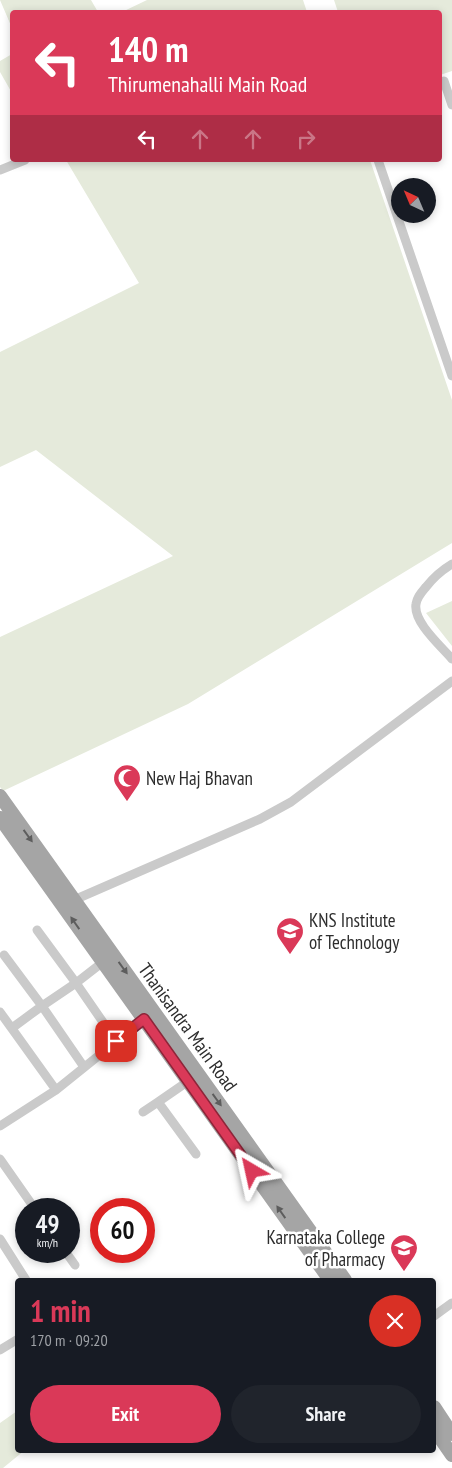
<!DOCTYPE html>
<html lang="en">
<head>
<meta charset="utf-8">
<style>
	:root { --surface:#171b24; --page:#20242c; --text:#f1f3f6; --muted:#9ea1a6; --accent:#da3958 }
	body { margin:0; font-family:"PT Sans Narrow",sans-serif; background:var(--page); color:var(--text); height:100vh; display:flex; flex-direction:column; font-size:19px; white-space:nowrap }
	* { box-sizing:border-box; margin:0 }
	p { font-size:16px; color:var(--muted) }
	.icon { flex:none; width:28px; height:28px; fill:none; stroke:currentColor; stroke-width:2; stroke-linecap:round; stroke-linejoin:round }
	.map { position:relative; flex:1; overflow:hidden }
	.panel { position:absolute; left:15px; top:1278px; width:421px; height:175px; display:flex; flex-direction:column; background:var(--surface); border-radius:5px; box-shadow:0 2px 8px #0003 }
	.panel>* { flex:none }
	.banner { position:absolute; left:10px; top:10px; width:432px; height:152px; border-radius:5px; box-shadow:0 2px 8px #0003; background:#da3958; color:#fff; overflow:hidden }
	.needle { width:32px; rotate:316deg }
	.tools { position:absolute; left:391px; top:178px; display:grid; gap:10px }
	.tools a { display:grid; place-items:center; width:45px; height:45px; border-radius:50%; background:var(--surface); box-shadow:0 2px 8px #0003; font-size:25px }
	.speed { position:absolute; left:15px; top:1198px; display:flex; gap:10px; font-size:25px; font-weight:700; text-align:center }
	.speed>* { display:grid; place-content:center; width:65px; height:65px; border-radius:50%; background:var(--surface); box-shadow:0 2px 8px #0003; line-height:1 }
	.speed small { font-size:12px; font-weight:400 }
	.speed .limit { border:8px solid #d22; background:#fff; color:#111 }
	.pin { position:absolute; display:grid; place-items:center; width:42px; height:42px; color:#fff; margin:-21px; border-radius:10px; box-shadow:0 2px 8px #0006 }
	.me { position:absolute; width:55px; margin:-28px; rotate:324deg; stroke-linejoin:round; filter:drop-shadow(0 0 4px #0008) }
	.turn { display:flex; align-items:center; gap:18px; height:105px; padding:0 15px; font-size:22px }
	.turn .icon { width:65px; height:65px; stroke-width:2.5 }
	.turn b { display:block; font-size:35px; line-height:42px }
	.lanes { display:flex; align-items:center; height:48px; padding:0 15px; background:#0003; justify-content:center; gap:25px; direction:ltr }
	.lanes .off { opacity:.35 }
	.round { display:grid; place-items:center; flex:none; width:52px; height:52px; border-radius:26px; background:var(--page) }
	.overview { display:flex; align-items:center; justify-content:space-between; height:85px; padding:0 15px }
	h1 { font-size:30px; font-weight:600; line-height:38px; color:var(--accent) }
	.button { display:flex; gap:10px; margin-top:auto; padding:10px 15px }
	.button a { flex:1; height:58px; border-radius:30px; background:var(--accent); color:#fff; font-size:20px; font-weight:600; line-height:58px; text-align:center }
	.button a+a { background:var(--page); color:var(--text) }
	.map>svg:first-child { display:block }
</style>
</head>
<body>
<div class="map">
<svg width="452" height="1468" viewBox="0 0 452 1468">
	<rect width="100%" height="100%" fill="#fff"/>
	<path fill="#e5eadb" d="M0,0h91l7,12h-86v16z
		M147,0h156l4,12h-185z
		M334,0h118v71l-12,4v-63h-102z
		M12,54v39l-12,-21v-11z
		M66,160h304l82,240v143l-264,161 -185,87 -3,-4v-150l173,-81 -137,-106 -36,17v-115l139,-69z
		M452,601v45l-26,-33z
		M17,1411l1,39h7l-22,18h-3v-45z"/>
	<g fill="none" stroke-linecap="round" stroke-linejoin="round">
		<path stroke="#cacaca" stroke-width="9" d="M444,81l8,24
			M378,160l74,216
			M0,170l25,-10
			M452,564c-10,6 -19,14 -26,23 -5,6 -9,10 -10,17 -3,18 25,42 36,55
			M74,900l186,-81 31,-17 161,-121
			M37,930l39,53 27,-21
			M4,955l38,51 -30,22
			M0,1012l56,78
			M84,1067l-42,-61 34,-23 40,58
			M187,1082l-29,20 38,52
			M143,1112l15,-10
			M0,1126l56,-36 92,-74
			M0,1159l35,50
			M0,1239l26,41
			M65,1251l10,14
			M434,1316l18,-13
			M0,1350l18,-11"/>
		<path stroke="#a5a5a5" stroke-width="14" d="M0,796l345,484
			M0,818l330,462
			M434,1407l18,27
			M434,1429l18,26"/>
	</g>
	<defs><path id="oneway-solid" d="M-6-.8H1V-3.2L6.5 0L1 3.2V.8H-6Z" transform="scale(1.25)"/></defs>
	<g fill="#5d5d5d">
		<use href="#oneway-solid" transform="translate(28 836) rotate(54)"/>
		<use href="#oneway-solid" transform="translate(75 923) rotate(-125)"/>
		<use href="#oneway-solid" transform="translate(123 968) rotate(54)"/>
		<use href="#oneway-solid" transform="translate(217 1100) rotate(54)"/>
		<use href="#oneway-solid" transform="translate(281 1212) rotate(-125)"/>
	</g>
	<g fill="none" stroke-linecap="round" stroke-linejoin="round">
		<g stroke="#8e2539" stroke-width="12">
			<path id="route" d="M116,1041l28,-22 108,152"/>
		</g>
		<use href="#route" stroke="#da3958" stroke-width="9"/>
	</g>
	<defs>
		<g id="mosque-pin" transform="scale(1.4375)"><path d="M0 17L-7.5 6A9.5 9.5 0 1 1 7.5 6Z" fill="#da3958" stroke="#fff"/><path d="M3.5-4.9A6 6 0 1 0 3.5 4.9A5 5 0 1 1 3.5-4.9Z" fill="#fff"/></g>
		<g id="university-pin" transform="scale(1.4375)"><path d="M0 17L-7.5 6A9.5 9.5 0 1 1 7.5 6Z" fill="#da3958" stroke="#fff"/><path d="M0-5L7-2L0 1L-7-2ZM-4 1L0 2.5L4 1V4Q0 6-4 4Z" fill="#fff"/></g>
	</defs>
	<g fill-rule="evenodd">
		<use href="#mosque-pin" x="127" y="778"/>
		<use href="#university-pin" x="290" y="931"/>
		<use href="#university-pin" x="404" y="1248"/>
	</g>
	<g text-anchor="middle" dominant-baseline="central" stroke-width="5" stroke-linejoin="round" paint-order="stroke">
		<g font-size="19" fill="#2d2d2d" stroke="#fff" text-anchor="start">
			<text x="146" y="778">New Haj Bhavan</text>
			<text x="309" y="920">KNS Institute<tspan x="309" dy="22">of Technology</tspan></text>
			<text x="385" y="1237" text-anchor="end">Karnataka College<tspan x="385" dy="22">of Pharmacy</tspan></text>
		</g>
		<g font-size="19" fill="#2d2d2d" stroke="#fff">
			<text transform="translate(188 1027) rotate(54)">Thanisandra Main Road</text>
		</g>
	</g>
</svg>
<div class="tools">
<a><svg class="needle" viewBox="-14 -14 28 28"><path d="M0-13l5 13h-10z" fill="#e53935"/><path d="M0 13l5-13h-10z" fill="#9ea1a6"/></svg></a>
</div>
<div class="speed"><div>49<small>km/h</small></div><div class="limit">60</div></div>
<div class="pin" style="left:116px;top:1041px;background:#d93025"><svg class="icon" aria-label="arrive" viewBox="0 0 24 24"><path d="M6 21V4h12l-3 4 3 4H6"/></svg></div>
<svg class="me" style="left:252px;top:1171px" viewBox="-20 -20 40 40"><path d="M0-17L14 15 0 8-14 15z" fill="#da3958" stroke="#fff" stroke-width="4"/></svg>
<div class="banner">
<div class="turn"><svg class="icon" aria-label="left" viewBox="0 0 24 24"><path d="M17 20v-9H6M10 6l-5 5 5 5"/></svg><div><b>140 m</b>Thirumenahalli Main Road</div></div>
<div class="lanes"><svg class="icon" aria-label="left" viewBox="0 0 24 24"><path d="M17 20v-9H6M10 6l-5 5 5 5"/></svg><svg class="icon off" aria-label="ahead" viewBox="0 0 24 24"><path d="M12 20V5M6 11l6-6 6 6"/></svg><svg class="icon off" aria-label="ahead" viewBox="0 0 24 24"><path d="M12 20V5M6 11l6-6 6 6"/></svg><svg class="icon off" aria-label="right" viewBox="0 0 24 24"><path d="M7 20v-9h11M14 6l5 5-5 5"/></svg></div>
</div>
<section class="panel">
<div class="overview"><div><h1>1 min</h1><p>170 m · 09:20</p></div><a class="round" style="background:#d93025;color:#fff"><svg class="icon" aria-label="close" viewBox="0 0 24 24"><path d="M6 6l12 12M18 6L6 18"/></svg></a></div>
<div class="button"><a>Exit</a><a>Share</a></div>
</section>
</div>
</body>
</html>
